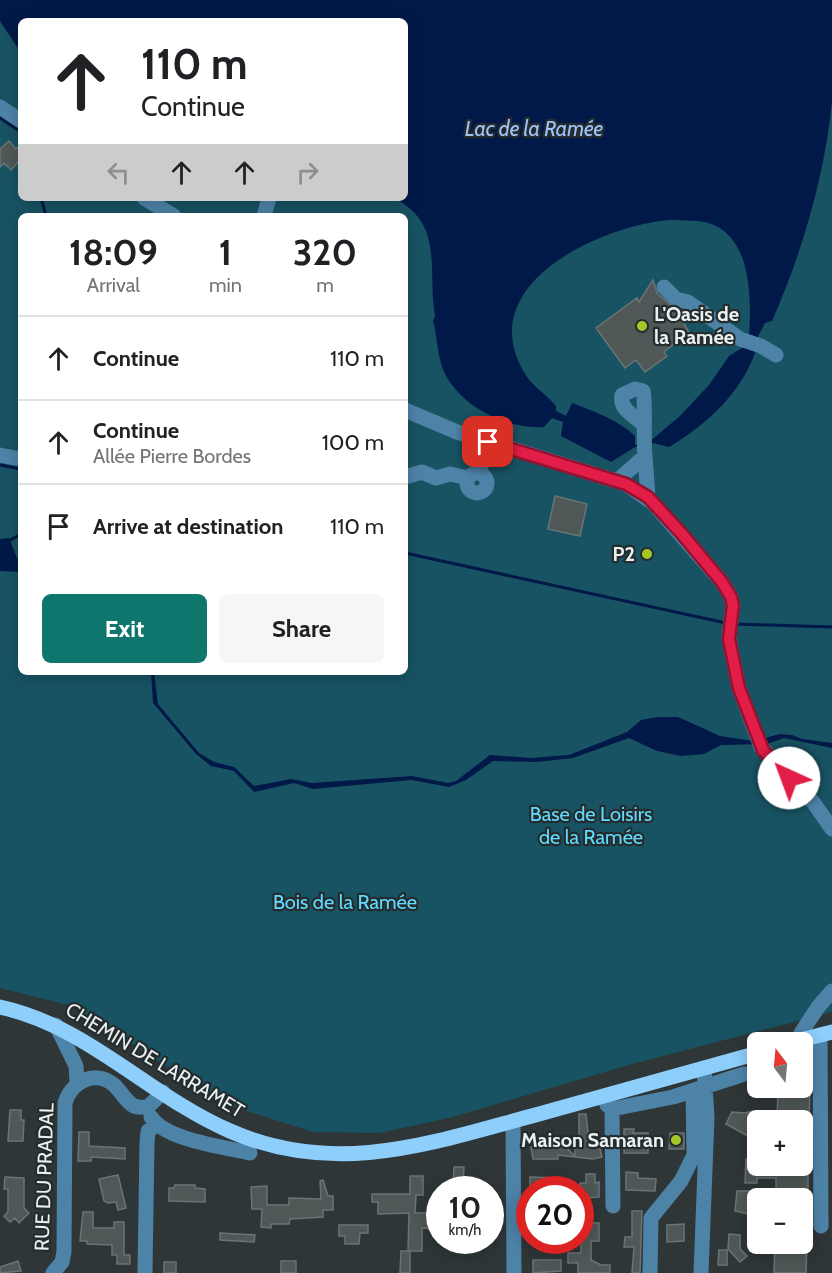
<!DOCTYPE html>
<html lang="en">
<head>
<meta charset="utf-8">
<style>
	:root { --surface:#fff; --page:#f6f6f6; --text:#202124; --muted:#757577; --line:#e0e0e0; --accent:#0f766e }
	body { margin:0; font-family:Cabin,sans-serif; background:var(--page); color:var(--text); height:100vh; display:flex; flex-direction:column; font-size:22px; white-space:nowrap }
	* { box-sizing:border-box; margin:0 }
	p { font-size:20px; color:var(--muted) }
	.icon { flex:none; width:33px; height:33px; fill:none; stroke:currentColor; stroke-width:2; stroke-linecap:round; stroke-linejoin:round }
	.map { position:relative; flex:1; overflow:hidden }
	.panel { position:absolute; left:18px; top:213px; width:390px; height:462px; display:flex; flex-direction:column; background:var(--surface); border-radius:9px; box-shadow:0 3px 15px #0003 }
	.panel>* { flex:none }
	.hud { position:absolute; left:18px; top:18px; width:390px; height:183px; border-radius:9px; box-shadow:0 3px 15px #0003; background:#fff; color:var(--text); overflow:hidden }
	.needle { width:39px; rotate:344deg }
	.controls { position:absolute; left:747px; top:1032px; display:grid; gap:12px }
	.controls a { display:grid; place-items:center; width:66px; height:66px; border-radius:9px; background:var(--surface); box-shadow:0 3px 15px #0003; font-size:30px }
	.speed { position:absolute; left:426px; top:1176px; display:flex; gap:12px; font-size:30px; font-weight:700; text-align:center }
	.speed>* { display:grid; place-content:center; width:78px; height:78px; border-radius:50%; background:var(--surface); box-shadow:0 3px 15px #0003; line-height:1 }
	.speed small { font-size:15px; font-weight:400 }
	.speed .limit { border:9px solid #d22; background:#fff; color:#111 }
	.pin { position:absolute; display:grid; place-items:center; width:51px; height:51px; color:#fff; margin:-26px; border-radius:12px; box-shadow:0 3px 9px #0006 }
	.me { position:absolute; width:66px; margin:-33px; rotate:317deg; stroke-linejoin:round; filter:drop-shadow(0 0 4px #0008) }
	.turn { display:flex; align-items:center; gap:21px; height:126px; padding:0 24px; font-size:27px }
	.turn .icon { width:78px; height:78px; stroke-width:2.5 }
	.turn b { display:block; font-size:42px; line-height:51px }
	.lanes { display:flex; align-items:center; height:57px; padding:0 24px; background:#0003; justify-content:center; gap:30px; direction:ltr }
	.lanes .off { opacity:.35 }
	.eta { display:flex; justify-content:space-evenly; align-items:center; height:102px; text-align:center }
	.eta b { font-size:36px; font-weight:800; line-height:42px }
	.button { display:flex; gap:12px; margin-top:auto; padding:12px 24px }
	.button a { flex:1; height:69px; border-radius:9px; background:var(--accent); color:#fff; font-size:24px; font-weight:800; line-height:69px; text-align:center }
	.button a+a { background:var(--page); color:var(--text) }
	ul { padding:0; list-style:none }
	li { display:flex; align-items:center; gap:18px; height:84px; padding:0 24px; border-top:2px solid var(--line) }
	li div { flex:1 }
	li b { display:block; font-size:22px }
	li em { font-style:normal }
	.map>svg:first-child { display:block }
</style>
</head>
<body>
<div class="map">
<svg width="832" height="1273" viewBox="0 0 832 1273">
	<rect width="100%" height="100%" fill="#2f3638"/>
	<path fill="#185363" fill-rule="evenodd" d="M0,0h832v1012l-200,52 -183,54 -70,15 -66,-1 -85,-27 -156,-99 -72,-18zM21,21h384v177h-384zM21,216h384v456h-384z"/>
	<path fill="#001948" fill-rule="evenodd" d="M0,0h832c0,33 0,68 0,101 -7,74 -30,152 -60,220l-7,2 -13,25 3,5c-15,41 -49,72 -86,94l-16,-4 -18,4 -24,15 -50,-26 2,-14 -11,-4 -8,9c-35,2 -77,-17 -96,-48 -11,-17 -10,-40 -15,-58l2,-5c-8,-47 10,-92 -41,-118h11v-177h-384v32l-21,-32zM668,220c15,1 32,-1 46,5 39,18 37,77 35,112l-2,8 -18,11 -20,29 -29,31 -32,27 -13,2v-9c-18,-17 -40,-24 -63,-33l-6,13 -10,-5v-5c-8,-10 -22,-19 -29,-29 -59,-90 70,-150 141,-157z
		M9,538l12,30v4l-21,-1v-32z
		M151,672h3l4,32 41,49 15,9 20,5 20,19 37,-7 21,4 100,-7 36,7 8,-2 34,-26 41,3 38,-3 58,-23 14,-12 17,-3h20l42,19 33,5 27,-7 12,1 10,4 30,4v5l-48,-10 -17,6 -46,1 -17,9 -23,2 -24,-5 -28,-13 -56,20 -36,4 -44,-1 -27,19 -17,7 -38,-7 -98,9 -19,-6 -40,9 -20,-21 -23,-5 -15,-12 -43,-51z"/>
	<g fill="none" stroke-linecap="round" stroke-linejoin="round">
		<path stroke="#001948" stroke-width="3" d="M0,118l21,14
			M41,198l5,18
			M0,465l21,4
			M0,546l21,-12
			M405,553l321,70
			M735,624l97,3"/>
	</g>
	<path fill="#4f5757" stroke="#6b7474" stroke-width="1.5" d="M9,141l7,8 5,-4v14l-10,11 -7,-7 -4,4v-18z
		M653,280l4,13 19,17 17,29 -19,5 -10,8 3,4 -22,16 -9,-12 -11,8 -29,-40 41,-30 2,4z
		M555,496l32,8 -7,32 -32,-7z
		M778,1088h32l-1,32h-32z
		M10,1110h11v10h3l-1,21h-15z
		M753,1111l21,9h-16l-3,20 -29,-16 6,-12 13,1z
		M579,1114h7l3,29h10l3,14 -9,2 -35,-4v4h-25l-3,-16 3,-3h25l17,16v-13h4z
		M624,1129h10l-1,4h15v20h-24z
		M79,1132h10v14l36,2v11l-34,-2v4h-13z
		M670,1133h14v16h-15z
		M746,1159h12v7h50v32h-32v-20h-19v5h-12z
		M454,1167h10l-1,18 -10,-1z
		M626,1172l12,1v5l18,1 -1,12 -29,-1z
		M586,1174h9v9l4,-1v15l-12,1 -1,-4h-6v-11h6z
		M118,1175l8,33 -8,2 -2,-8 -8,1 -4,-2 -5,-22z
		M410,1176h13v19h-7l-1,18h25v16l-18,-1v23h-12v22h-10l1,-22h7l1,-38 -31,1v-12h-6v-8h38z
		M5,1177l19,1v30l5,5 -10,10 -4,-5 -5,4 -6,-6 4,-4v-23h-4z
		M530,1177l31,1v12h-31z
		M323,1180l5,16h5v14h-10v7l-33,2 -1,5h-18v4l-10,-1 1,-18h-10l-1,-22 16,-1v19h22v-7l32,1 -1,-18z
		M175,1185h20v3l10,1v13l-36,-1v-13h5z
		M737,1191h12v8h5v8h4l-1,9 -22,-5z
		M632,1211h10l-2,62h-8l2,-26h-10l1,-10h7z
		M83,1212h10v16h21v-6h10v33h6v9h-13v-9h-5v-10l-25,-1v-3h-7z
		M581,1223h18v18h-8v19l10,5h9v8h-32v-10h-10v-10h13z
		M684,1224v17l-17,1v-17z
		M339,1225h29v8h-8l-1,11h-14v-8h-6z
		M220,1233l35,2 -1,7 -34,-2z
		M729,1234l11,1v14l7,7 -7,6 -12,-13z
		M775,1244h32l-1,29h-32z
		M719,1250h8v15h-9z
		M533,1260h28v11l-28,2z
		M18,1261l3,10 -21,2v-6z
		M281,1261h15v12h-15z
		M164,1262h12v11h-12z"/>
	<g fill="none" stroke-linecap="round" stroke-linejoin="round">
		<path stroke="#4e83a8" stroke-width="15" d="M0,107l21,14
			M144,198l30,18
			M264,216l5,-18
			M664,287l12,12 12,3 52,37 21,7 15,9
			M405,410l52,22 169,52 27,19 69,79 9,15 2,8 -4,32 3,17 7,34 22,59 52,55 19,27
			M0,455l21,4
			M645,456l3,41
			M467 483a10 10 0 1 1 20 0a10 10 0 1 1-20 0Z
			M479,473l9,-31
			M405,477l17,-5 14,6 14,-4 18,4
			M618,480l27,-24c-2,-14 1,-58 -2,-65l-8,-2 -13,6c-3,14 11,20 20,28
			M56,1025l20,41 1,17
			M820,1035l1,191
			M803,1040l-2,-7 17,-26 14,-16
			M605,1096l2,9 5,4 61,-12 71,-23
			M612,1109l1,97
			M151,1117c14,23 74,30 99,36
			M513,1121l1,152
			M53,1273l9,-11 2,-10 1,-149c6,-21 30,-34 49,-18 7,6 12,17 20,21 4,2 9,1 14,1l15,-15
			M145,1273l2,-130 1,-12 8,-6
			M650,1273l1,-55 30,-37 13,-26 -1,-64
			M701,1273l6,-155 -3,-50"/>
		<path stroke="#8dcefa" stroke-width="15" d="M0,1007c88,19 149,89 230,124 108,47 204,11 309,-17 73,-20 146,-41 219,-61
			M793,1042l39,-10"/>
	</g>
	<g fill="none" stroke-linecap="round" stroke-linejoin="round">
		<g stroke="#92132f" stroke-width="15">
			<path id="route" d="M488,442l138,42 22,13 34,37 40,48 9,15 2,8 -4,34 10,49 24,62 26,28"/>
		</g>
		<use href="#route" stroke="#e11d48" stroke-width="10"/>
	</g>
	<g fill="#a4c825" stroke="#252c2e" stroke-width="2">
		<circle cx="642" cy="326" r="6"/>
		<circle cx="647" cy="554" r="6"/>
		<circle cx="676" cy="1140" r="6"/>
	</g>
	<g text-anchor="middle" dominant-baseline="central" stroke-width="4.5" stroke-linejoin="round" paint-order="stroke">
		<g font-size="20" font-weight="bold" fill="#ebf0f1" stroke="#252c2e" text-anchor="end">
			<text x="654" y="314" text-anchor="start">L'Oasis de<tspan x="654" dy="23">la Ramée</tspan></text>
			<text x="635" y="554">P2</text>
			<text x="664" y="1140">Maison Samaran</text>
		</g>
		<g font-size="20" fill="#60dafd" stroke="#252c2e">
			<text x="591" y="814">Base de Loisirs<tspan x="591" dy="23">de la Ramée</tspan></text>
			<text x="345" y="902">Bois de la Ramée</text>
		</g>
		<g font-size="20" fill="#ebf0f1" stroke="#252c2e">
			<text transform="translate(155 1060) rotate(31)">CHEMIN DE LARRAMET</text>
			<text transform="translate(44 1177) rotate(-88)">RUE DU PRADAL</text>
		</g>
		<g font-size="21" font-style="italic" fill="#9fc3fb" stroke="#252c2e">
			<text x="534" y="128">Lac de la Ramée</text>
		</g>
	</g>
</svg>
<div class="controls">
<a><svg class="needle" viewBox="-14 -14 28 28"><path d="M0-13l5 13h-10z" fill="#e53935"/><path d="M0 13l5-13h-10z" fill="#757577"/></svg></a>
<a>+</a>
<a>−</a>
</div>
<div class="speed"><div>10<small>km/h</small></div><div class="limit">20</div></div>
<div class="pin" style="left:488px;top:442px;background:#d93025"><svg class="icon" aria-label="arrive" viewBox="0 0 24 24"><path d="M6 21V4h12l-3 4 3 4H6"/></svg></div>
<svg class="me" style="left:789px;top:778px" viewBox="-20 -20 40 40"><circle r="19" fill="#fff"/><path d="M0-13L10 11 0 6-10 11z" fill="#e11d48"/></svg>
<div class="hud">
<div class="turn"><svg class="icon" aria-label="ahead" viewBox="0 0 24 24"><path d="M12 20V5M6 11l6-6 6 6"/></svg><div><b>110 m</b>Continue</div></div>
<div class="lanes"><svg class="icon off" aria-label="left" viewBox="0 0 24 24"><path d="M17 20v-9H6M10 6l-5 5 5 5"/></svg><svg class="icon" aria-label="ahead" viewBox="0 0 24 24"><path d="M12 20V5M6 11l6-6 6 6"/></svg><svg class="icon" aria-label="ahead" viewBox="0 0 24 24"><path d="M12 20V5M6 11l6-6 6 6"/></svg><svg class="icon off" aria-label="right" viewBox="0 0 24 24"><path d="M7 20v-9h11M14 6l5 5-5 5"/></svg></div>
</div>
<section class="panel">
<div class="eta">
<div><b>18:09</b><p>Arrival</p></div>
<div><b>1</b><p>min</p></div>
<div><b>320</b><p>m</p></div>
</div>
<ul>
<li><svg class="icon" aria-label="ahead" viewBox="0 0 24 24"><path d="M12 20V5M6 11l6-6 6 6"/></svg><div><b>Continue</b></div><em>110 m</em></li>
<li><svg class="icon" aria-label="ahead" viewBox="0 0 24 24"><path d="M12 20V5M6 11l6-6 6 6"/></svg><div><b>Continue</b><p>Allée Pierre Bordes</p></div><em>100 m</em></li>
<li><svg class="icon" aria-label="arrive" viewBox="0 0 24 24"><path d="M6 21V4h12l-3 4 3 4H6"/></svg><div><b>Arrive at destination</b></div><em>110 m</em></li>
</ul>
<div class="button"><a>Exit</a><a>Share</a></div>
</section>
</div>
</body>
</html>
